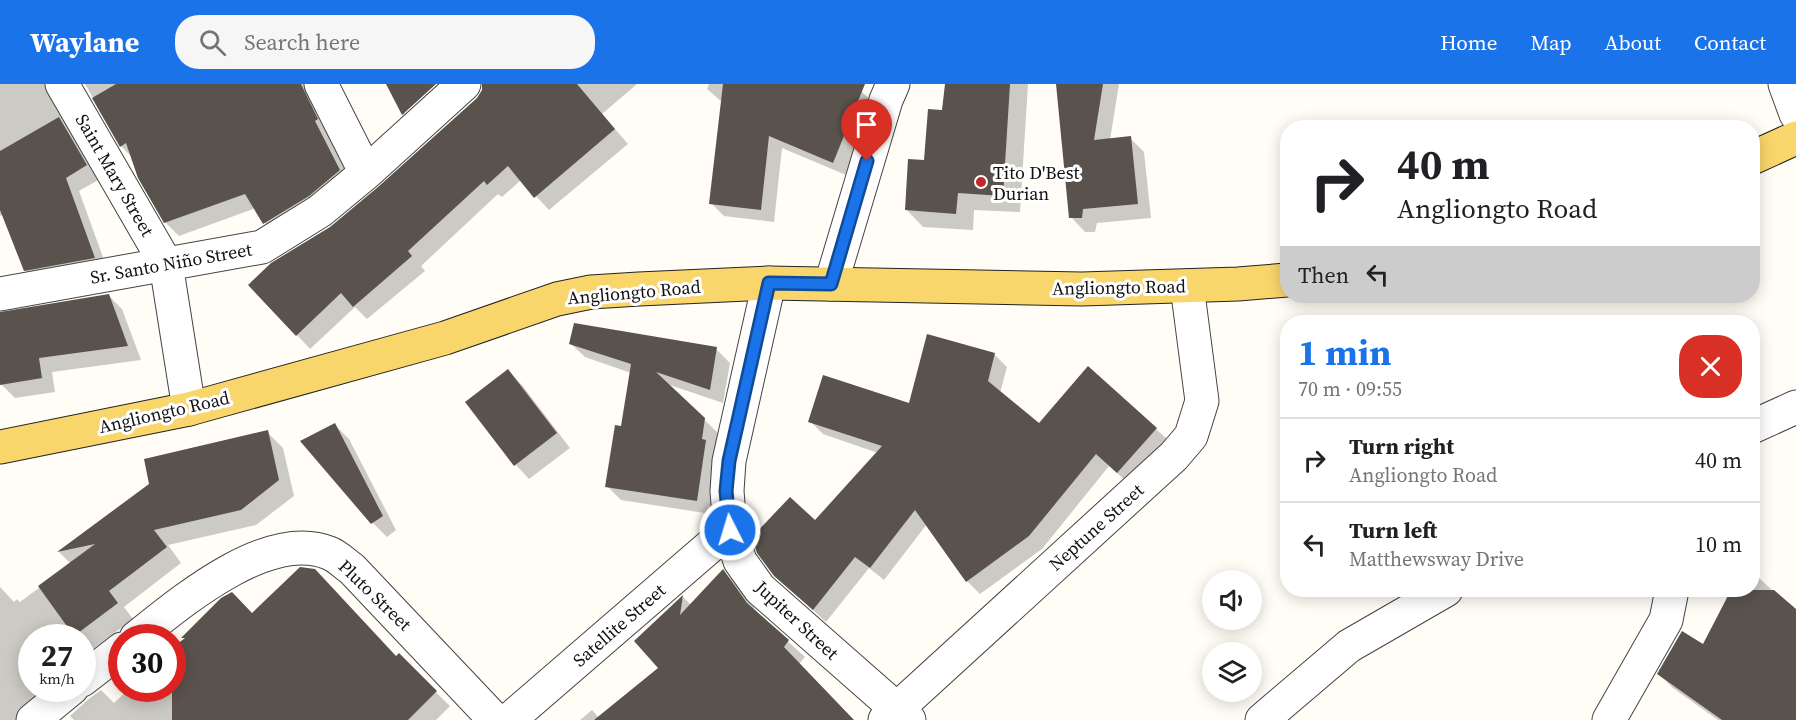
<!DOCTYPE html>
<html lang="en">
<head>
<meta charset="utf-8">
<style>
	:root { --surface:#fff; --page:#f6f6f6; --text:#202124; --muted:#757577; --line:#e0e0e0; --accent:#1a73e8 }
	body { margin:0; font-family:"Source Serif 4",serif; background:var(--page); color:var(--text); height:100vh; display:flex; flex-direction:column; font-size:22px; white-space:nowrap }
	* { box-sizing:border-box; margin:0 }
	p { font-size:20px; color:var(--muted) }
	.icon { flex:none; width:33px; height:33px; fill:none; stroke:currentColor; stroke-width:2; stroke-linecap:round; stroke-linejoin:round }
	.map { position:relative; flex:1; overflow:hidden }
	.panel { position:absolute; left:1280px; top:231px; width:480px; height:282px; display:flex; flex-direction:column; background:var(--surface); border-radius:24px; box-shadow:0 3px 15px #0003 }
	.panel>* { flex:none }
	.banner { position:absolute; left:1280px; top:36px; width:480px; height:183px; border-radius:24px; box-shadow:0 3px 15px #0003; background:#fff; color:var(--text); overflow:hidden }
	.fabs { position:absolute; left:1202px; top:486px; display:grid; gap:12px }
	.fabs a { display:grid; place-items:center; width:60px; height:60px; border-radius:50%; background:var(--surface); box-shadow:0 3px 15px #0003; font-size:30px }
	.speed { position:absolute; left:18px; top:540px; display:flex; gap:12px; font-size:30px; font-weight:700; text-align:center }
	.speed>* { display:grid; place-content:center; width:78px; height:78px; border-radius:50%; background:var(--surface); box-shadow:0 3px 15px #0003; line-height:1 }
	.speed small { font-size:15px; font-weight:400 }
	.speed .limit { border:9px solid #d22; background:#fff; color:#111 }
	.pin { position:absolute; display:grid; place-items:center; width:51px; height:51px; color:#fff; margin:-62px -26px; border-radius:50% 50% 50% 0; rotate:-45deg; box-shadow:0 0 6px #0007 }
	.pin .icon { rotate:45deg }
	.me { position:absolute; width:66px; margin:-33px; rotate:355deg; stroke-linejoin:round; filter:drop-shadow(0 0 4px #0008) }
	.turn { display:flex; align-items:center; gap:21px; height:126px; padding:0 18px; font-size:27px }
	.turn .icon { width:78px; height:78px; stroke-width:2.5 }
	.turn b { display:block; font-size:42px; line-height:51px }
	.then { display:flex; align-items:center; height:57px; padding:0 18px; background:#0003; gap:12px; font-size:22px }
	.round { display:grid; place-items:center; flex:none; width:63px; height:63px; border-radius:24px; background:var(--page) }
	.overview { display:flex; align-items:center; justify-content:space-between; height:102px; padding:0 18px }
	h1 { font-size:36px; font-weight:700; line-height:45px; color:var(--accent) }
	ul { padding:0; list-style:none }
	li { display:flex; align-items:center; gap:18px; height:84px; padding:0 18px; border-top:2px solid var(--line) }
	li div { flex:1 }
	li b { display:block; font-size:22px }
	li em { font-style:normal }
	header { display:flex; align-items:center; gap:36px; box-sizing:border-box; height:84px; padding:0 30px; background:var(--accent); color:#fff }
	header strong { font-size:28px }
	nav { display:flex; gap:33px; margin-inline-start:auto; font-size:21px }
	.search { width:420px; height:54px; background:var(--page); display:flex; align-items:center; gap:15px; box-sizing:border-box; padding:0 21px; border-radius:24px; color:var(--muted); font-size:22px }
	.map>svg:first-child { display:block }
</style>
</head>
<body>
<header>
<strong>Waylane</strong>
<div class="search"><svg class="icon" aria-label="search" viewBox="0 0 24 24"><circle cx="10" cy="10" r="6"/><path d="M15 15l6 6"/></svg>Search here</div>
<nav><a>Home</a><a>Map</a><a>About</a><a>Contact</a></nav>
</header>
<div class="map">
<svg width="1796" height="636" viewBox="0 0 1796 636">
	<rect width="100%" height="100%" fill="#fffdf5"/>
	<path fill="#0003" d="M0,0h63l37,95 -21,12 29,80 -69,12 -14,-13 -21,-56 -4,2z
		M85,0h220l25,49 -2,2 25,49 -75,53 -13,-14 -9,-15 -77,28 -14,-14 -33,-65 -11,-11z
		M388,0h46l-29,26v4l33,-30h27l-49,44 -13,-14z
		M483,0h154l-35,30 26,30 -79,66 -28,-30 -19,17 -4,-3 -77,72 4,5 -58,48 -12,-12 -45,42 -13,-14 34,-107 48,-39 99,-90 5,-8z
		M709,0h134l19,8 13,12 -29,71 -64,-27 -8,74 -50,-6 -13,-13 11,-101 -15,-13z
		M947,0h81l-8,128 -46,-2 -1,20 -50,-3 -17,-18 38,-98z
		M1057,0h62l-9,56 20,-2 14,14 7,66 -54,5 -2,9h-10l-14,-15z
		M108,211l14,14 19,51 -89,12 3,20 -40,6 -14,-14 -1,-70z
		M570,259l146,6 14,14 -7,40 -56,-19 51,49 2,22 -9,59 -90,-14 -14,-14 15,-58 9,-55 -46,-16z
		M994,270l13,13 -7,26 39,32 117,4 13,12 -38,44 -22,-19 -67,83 -62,45 -13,-13 -40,-57 -43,56 -15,-12 -43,54 -51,-47 40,-53 63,-69 -55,-19 -13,-13 100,-16z
		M508,287l14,14 48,63 -41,31 -13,-14 -49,-63z
		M335,341l14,14 47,91 -9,7 -14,-14z
		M267,348l16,16 11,48 -38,29 -88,20 13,18 -57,44 9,12 -51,38v-19h-50v50h44l-27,5 -34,27h-15v-133l14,15 3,-3 3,3 51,-38 -12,-12 92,-67z
		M723,487l16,16 21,29 45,41 -6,7 53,56h-272l12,-10 7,8 62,-50 22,-71 8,8z
		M1752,487l44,42v107h-78l-45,-32 -14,-14 45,-28 29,-56h19z
		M252,531l145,43 2,-2 51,50 -14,14h-362l-4,-4 19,-17 12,-9 13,13 16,-15h42z"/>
	<path fill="#5a524d" d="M116,0h185l17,35 -3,2 25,49 -31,26 -46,28 -18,-30 -81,29 -26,-45 -12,-35 -6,4 -28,-49z
		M386,0h50l-34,31z
		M482,0h95l38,45 -81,69 -26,-32 -21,19 -3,-4 -76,70 4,5 -59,51 -12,-14 -45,43 -48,-51 23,-22 59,-36 48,-40 99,-89 5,-8z
		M723,0h142l-32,79 -64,-27 -8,74 -52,-6z
		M945,0h65l-7,112 -45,-3 -2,21 -51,-4 3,-51 16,1 4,-51 14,1z
		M1056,0h47l-9,56 37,-4 7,68 -55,5 -1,9h-13z
		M59,33l28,48 -21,13 29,80 -71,13 -24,-61v-59z
		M109,210l19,52 -89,12 3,20 -42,7v-73z
		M574,239l143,24 -7,43 -54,-18 49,46 -3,21 4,1 -9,61 -92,-14 10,-62 6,1 10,-62 -62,-20z
		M927,250l68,19 -7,28 51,42 49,-57 69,62 -40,45 -21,-19 -67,82 -63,46 -51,-72 -45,58 -15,-11 -42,53 -39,-34 -17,-23 -5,-16 38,-40 25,23 67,-74 -74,-24 15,-47 86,28z
		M508,285l49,64 -43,33 -49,-64z
		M335,339l48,93 -12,8 -71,-83z
		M268,346l11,50 -38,30 -87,20 13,17 -58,44 9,12 -44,33 -36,-50 57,-42 -38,8 92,-68 -5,-25z
		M300,483l15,2 81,87 3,-3 38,38 -29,29h-236v-72l13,-10h-4l40,-40 11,-6 20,21z
		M723,485l24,34 42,37 -5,7 70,73h-260l64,-52 -24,-27 49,-46 -3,20z
		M1731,506h43l22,19v111h-74l-65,-46 25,-43 21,13z"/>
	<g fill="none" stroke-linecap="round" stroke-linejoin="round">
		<g stroke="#444" stroke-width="35">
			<path id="street" d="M62,0l104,180 23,145
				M321,0l45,89
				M1785,0l11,30
				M769,199l-40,178 -2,30 3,38 10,32 20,28 149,131
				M831,200l55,-184 7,-16
				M0,210l262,-47 58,-36 46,-38 98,-89
				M1752,343l44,-20
				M136,554c45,-36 132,-110 193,-85 8,3 16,11 23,16l143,151
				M82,596l40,-31
				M33,636l39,-32
				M509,636l221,-191
				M885,636l289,-264 17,-20 11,-35 -15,-115
				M1262,636l87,-74 97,-56
				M1609,636l57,-100 6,-30"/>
		</g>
		<g stroke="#222" stroke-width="35">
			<path id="primary" d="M1752,74l44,-20
				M0,363l189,-38 256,-71 112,-39 34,-7 48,-3 130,-6 313,6 156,-5 49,-4"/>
		</g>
		<use href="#street" stroke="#fff" stroke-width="33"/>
		<use href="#primary" stroke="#f9d66b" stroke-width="33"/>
	</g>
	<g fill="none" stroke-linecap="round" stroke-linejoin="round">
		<g stroke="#114b97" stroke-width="15">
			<path id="route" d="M730,446l-4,-39 3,-30 40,-178 62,1 36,-123"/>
		</g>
		<use href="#route" stroke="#1a73e8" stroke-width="10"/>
	</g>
	<circle fill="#c4262e" stroke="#fff" stroke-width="2" cx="981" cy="98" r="6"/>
	<g text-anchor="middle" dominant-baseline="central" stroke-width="6" stroke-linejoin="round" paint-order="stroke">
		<g font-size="18" fill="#111" stroke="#fff" text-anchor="start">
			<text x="993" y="88">Tito D'Best<tspan x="993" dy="21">Durian</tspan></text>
		</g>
		<g font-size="18" fill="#111" stroke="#fff">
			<text transform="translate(115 91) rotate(60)">Saint Mary Street</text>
			<text transform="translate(171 179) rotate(-10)">Sr. Santo Niño Street</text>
			<text transform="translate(1119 203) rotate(-1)">Angliongto Road</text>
			<text transform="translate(634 208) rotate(-5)">Angliongto Road</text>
			<text transform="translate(164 328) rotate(-13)">Angliongto Road</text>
			<text transform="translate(1096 443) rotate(-42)">Neptune Street</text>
			<text transform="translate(375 511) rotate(44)">Pluto Street</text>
			<text transform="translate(797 536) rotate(43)">Jupiter Street</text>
			<text transform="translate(619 541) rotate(-41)">Satellite Street</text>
		</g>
	</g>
</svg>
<div class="fabs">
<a><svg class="icon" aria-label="sound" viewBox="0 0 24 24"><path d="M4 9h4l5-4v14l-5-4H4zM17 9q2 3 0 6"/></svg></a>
<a><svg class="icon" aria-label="layers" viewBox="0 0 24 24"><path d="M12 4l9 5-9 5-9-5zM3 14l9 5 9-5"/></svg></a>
</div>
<div class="speed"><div>27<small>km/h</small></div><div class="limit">30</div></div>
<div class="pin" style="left:867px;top:77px;background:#d93025"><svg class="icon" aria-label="arrive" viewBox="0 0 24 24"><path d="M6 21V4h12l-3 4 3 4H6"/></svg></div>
<svg class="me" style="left:730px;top:446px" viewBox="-20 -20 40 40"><circle r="17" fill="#1a73e8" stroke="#fff" stroke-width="3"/><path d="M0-11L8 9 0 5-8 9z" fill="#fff"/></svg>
<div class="banner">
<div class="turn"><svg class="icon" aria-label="right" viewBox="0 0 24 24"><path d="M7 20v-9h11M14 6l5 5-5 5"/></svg><div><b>40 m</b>Angliongto Road</div></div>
<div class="then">Then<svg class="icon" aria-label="left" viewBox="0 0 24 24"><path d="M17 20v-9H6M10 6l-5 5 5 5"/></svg></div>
</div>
<section class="panel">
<div class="overview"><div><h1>1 min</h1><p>70 m · 09:55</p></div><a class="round" style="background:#d93025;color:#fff"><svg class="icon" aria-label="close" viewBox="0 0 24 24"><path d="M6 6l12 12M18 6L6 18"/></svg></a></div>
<ul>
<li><svg class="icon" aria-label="right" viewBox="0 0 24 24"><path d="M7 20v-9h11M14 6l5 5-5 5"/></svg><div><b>Turn right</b><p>Angliongto Road</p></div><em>40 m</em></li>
<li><svg class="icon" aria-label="left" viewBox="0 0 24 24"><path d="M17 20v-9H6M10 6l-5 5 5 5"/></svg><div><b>Turn left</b><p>Matthewsway Drive</p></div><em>10 m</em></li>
</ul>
</section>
</div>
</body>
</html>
